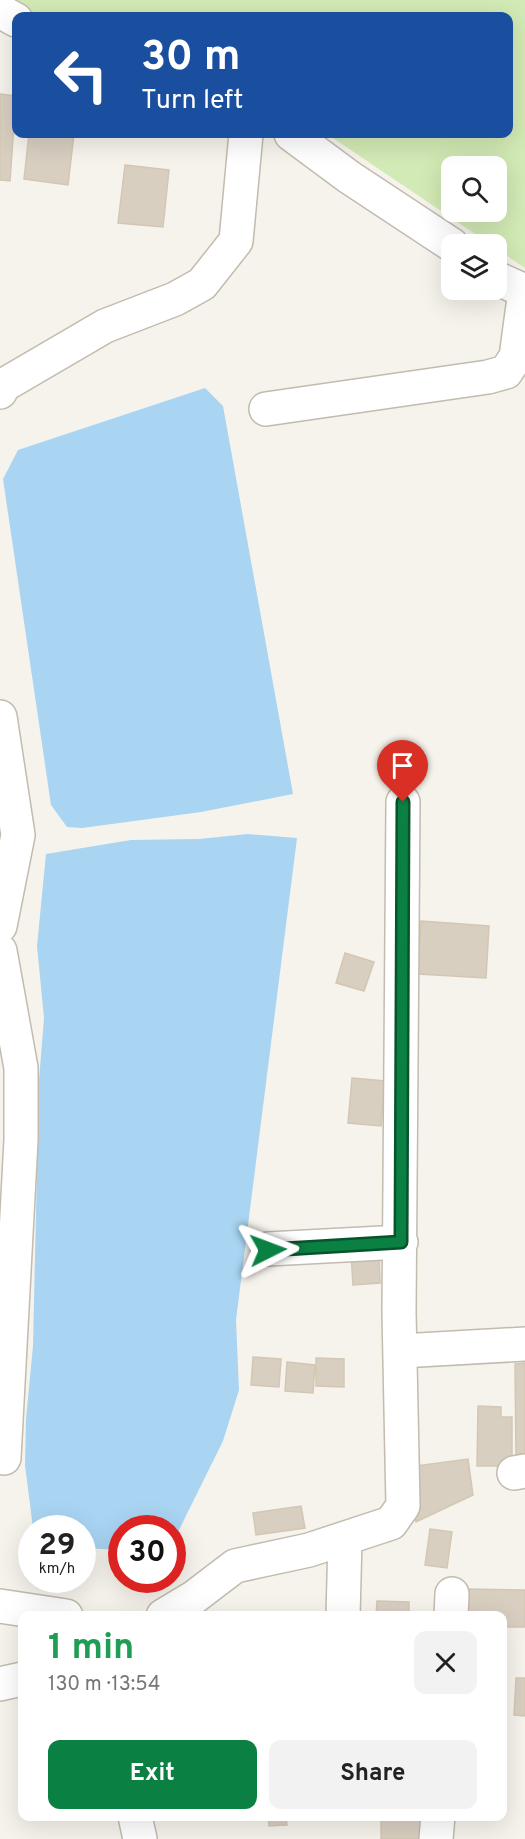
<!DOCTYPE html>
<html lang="en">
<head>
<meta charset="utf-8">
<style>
	:root { --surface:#fff; --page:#f2f2f2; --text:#222; --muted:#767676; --accent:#0b8043 }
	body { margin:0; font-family:Overpass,sans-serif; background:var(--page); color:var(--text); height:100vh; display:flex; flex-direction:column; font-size:22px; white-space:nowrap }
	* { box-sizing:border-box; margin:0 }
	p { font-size:20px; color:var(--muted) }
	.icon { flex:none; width:33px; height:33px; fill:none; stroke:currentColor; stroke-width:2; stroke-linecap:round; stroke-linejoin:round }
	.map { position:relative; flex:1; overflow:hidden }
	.details { position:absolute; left:18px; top:1611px; width:489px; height:210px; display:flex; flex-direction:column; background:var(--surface); border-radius:12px; box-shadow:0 6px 24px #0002 }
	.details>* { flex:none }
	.guide { position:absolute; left:12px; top:12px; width:501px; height:126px; border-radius:12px; box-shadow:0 6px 24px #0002; background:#1a4fa0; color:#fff; overflow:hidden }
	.buttons { position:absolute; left:441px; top:156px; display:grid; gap:12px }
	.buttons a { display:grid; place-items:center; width:66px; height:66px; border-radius:12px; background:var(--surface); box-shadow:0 6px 24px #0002; font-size:30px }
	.speed { position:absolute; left:18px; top:1515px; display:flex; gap:12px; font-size:30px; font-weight:700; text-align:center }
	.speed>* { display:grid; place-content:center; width:78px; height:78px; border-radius:50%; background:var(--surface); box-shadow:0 6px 24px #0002; line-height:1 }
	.speed small { font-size:15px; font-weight:400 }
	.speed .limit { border:9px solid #d22; background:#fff; color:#111 }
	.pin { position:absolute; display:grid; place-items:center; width:51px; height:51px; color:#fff; margin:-62px -26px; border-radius:50% 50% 50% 0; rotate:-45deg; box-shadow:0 0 6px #0007 }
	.pin .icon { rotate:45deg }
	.me { position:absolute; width:66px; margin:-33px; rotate:87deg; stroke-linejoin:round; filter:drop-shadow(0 0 4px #0008) }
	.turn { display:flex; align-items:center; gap:21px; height:126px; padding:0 30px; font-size:27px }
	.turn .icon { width:78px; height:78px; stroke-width:2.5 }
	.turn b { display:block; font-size:42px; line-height:51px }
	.round { display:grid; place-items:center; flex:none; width:63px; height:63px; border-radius:12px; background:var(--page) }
	.head { display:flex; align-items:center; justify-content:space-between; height:102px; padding:0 30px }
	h1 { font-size:36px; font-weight:700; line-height:45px; color:#1e9e55 }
	.cta { display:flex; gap:12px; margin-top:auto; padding:12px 30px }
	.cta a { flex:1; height:69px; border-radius:12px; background:var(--accent); color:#fff; font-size:24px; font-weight:700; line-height:69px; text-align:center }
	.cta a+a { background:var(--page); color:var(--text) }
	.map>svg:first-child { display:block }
</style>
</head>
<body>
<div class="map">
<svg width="525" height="1839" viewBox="0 0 525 1839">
	<rect width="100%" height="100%" fill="#f6f3ec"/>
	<path fill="#d2eab5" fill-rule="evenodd" d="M6,0h519v268l-28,-19 -1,-5h-6l-163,-110h181v-118h-469zM452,166h44v46h-44z"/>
	<path fill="#a9d4f2" d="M205,388l18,18 70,388 -92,18 -119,16 -15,-1 -16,-22 -48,-326 15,-29z
		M248,834l49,4 -61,482 3,70 -16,51 -45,91 -5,4 -1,-8h-50l-1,22 -38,-2 -1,-20h-49l-8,-63 1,-46 7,-73 6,-266 5,-62 -7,-72 9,-92 85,-14 68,-1z"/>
	<path fill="#d8cfc1" stroke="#d3c7b4" stroke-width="1.5" d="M0,94l16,2 -6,85 -10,-1z
		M29,134h45l-6,51 -44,-6z
		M125,165l44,5 -6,57 -45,-4z
		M421,921l68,5 -3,52 -68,-4z
		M345,953l29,9 -10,29 -28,-8z
		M352,1078l33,3 -4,45 -33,-3z
		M379,1253l1,30 -27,2 -2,-31z
		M253,1357l28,2 -2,28 -28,-2z
		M316,1358l28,1v28l-28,-1z
		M287,1362l28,3 -2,28 -28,-2z
		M525,1363v96l-9,1 -1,-96z
		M478,1406l23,1v10h11v49h-35z
		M468,1459l5,36 -57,27 -7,-55z
		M301,1506l4,22 -49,7 -3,-22z
		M430,1529l22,3 -5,36 -22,-3z
		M466,1589l59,1v37h-23v-11h-36z
		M377,1601l32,1v14h-33z
		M516,1678h9v38l-11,-1z
		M268,1816h18l1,9 -18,1z
		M381,1816h47v23h-47z"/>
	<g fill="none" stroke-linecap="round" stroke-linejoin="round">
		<g stroke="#c2bbae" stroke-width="36">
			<path id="minor" d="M0,11l16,9
				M291,134l58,43 103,68
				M496,278l29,13
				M0,392l4,-7 101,-59 70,-27 27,-15 34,-43 10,-107
				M266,409l222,-32 18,-5 10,-15 9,-66
				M0,717l18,118 -18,91
				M0,951l21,117v72l-17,318
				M268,1249l133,-7
				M401,1351l124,-7
				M514,1473l11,-2
				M0,1606l66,10
				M163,1616l30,-18 42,-32 74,-16 82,-27 12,-17 -4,-194 4,-510
				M343,1616l2,-77
				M451,1616l1,-22
				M0,1684l22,-5
				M135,1816l5,23
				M436,1839l2,-23"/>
		</g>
		<use href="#minor" stroke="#fff" stroke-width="33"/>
	</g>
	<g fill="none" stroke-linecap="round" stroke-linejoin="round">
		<g stroke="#07532c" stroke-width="15">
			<path id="route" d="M268,1250l133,-8 2,-440"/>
		</g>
		<use href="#route" stroke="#0b8043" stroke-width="10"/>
	</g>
</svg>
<div class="buttons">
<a><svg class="icon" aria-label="search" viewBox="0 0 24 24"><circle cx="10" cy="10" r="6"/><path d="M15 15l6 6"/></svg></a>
<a><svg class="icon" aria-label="layers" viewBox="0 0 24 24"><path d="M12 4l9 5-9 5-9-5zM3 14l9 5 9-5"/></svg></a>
</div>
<div class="speed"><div>29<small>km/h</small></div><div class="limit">30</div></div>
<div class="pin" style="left:403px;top:802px;background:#d93025"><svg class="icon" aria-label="arrive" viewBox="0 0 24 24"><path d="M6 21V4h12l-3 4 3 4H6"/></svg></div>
<svg class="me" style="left:268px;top:1250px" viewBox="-20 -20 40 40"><path d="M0-17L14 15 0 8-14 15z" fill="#0b8043" stroke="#fff" stroke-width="4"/></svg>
<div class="guide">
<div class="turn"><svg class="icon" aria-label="left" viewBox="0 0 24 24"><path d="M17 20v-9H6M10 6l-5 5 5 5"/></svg><div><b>30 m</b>Turn left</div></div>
</div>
<section class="details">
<div class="head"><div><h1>1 min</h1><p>130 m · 13:54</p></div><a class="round"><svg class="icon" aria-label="close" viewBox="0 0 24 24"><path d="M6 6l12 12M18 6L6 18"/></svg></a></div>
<div class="cta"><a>Exit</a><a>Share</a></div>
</section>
</div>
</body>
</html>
